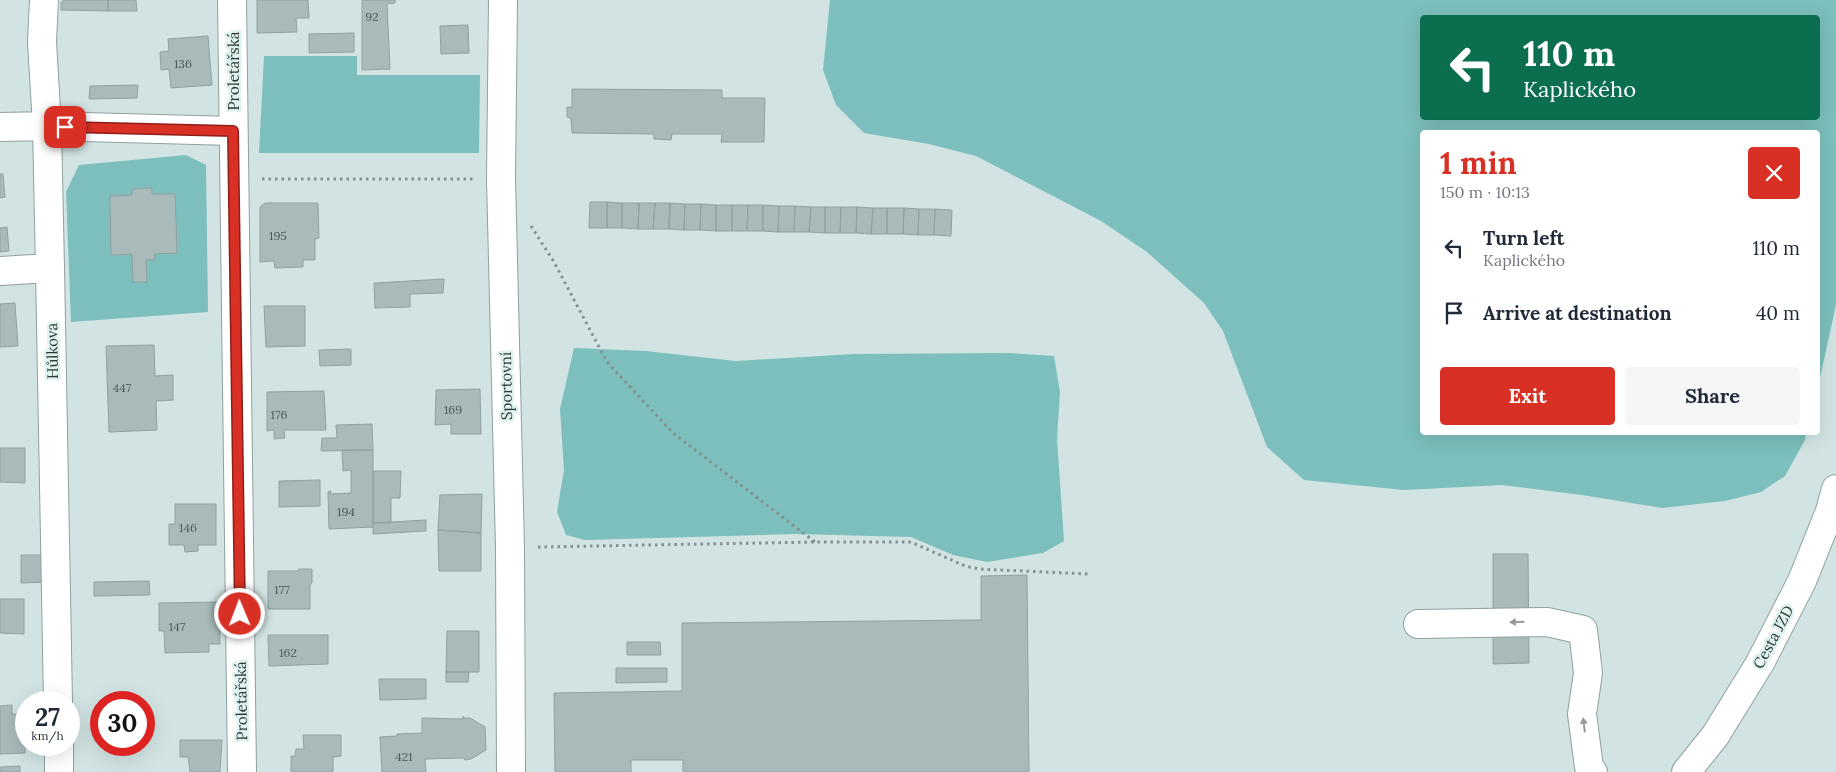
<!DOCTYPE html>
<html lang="en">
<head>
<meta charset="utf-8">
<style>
	:root { --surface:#fff; --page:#f6f6f7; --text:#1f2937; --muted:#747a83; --accent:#d93025 }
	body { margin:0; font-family:Lora,serif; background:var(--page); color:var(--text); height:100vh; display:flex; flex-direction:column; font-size:19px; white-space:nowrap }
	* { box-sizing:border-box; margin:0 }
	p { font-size:16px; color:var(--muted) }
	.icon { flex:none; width:28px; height:28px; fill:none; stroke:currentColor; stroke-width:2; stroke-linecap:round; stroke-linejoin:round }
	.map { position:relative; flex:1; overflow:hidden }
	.side { position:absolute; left:1420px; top:130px; width:400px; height:305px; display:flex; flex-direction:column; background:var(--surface); border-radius:5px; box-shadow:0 5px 20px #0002 }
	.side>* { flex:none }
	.guide { position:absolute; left:1420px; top:15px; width:400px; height:105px; border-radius:5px; box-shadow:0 5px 20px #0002; background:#0b6e4f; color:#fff; overflow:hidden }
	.speed { position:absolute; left:15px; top:691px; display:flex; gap:10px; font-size:25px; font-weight:700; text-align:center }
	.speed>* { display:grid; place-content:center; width:65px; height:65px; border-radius:50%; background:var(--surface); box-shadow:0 5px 20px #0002; line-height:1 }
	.speed small { font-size:12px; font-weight:400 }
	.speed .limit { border:8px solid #d22; background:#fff; color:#111 }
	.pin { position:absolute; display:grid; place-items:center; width:42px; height:42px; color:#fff; margin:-21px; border-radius:10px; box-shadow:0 2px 8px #0006 }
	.me { position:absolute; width:55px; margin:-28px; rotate:359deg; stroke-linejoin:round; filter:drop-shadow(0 0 4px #0008) }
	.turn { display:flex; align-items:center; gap:18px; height:105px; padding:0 20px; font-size:22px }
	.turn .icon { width:65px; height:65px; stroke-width:2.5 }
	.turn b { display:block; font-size:35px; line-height:42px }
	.round { display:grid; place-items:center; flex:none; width:52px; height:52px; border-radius:5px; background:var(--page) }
	.summary { display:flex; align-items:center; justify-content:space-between; height:85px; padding:0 20px }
	h1 { font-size:30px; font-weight:700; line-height:38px; color:var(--accent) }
	.action { display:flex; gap:10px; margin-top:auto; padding:10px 20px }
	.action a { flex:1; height:58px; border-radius:5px; background:var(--accent); color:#fff; font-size:20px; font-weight:700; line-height:58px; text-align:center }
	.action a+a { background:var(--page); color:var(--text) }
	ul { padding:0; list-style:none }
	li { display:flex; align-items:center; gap:15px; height:65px; padding:0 20px }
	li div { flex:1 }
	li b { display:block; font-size:19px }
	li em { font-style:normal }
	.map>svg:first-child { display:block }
</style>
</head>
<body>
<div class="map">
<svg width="1836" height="772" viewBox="0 0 1836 772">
	<rect width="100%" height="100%" fill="#d1e4e3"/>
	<path fill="#7cbfbc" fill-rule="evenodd" d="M830,0h1006v305l-18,82v-255h-396v300l384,1 -1,7 -20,36 -24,16 -36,9 -63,7 -80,-13 -80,-10 -98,5 -100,-10 -37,-33 -44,-116 -19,-28 -57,-51 -46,-31 -125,-65 -47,-12 -65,-11 -28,-28 -13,-35zM1422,18h396v100h-396z
		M264,56h93v19h123l-1,78h-220z
		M186,155l20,10 2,147 -137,10 -5,-130 13,-27z
		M574,348l72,3 90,10 118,-7 155,-1 45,3 6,36 -3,47 7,102 -21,12 -56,9 -34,-7 -42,-18 -116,-3 -210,6 -19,-5 -9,-23 7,-42 -4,-61z"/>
	<path fill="#a8bbba" stroke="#8fa1a0" d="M63,0h45v11l-47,-1v-8l2,1z
		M108,0h28l1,11h-29z
		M257,0h51l1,18h-13l1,14 -40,1z
		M362,0h33v3l-8,1 3,65 -28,1z
		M468,25l1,28 -28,1 -1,-28z
		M354,33v19l-45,1v-19z
		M208,36l4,49 -41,3 -2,-19 -8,1 -1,-18 9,-1 -1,-12z
		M138,85l-1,13 -48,1 1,-13z
		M572,89l150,1v8h43l-1,44h-43l1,-8h-50l-1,6 -17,-1v-5l-82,-1 -1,-15 -4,-1v-10h5z
		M0,174h3l2,23 -5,1z
		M152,188v6h23l2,59 -23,1 1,6h-9l1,22h-14l-1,-28 -21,1 -1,-59 22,-1v-6z
		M590,202h17v26h-18z
		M607,202l15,1v25h-15z
		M265,203h53l1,35 -4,1v21h-12v7l-28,1 -1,-7 -14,1v-55z
		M622,203h17l-1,26 -16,-1z
		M639,203h16l-2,26h-15z
		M655,203h15l-1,26h-16z
		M670,203l15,1 -1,26 -15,-1z
		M685,204h16l-1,26h-16z
		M701,204l15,1v26l-16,-1z
		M716,205h16v26h-16z
		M732,205h16l-1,26h-15z
		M748,205h15v26h-16z
		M763,205l16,1 -1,26 -15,-1z
		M779,206h16l-1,26h-16z
		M795,206l16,1 -2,25h-15z
		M811,207h14v26l-16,-1z
		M825,207h16l-1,26h-15z
		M841,207h16l-1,26h-16z
		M857,207l16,1 -2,26 -15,-1z
		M873,208h14v26h-16z
		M887,208h17l-1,26h-16z
		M904,208l15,1 -1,26 -15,-1z
		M919,209h16l-1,26h-16z
		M935,209l17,1 -1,26 -17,-1z
		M7,227l2,24 -9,1v-24z
		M444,279l-1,14 -33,1v13l-35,1 -1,-25z
		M15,303l3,43 -18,1v-43z
		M264,306h41v40l-39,1z
		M154,345l1,31 18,-1v25l-17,1 1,29 -48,2 -3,-86z
		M351,349v16l-31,1 -1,-16z
		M480,389l1,45h-30v-10l-16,1 1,-35z
		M324,391l2,39h-42l1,8 -11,1v-9l-7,1v-39z
		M372,424l1,26 -52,1 1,-13h15l-1,-13z
		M0,448h25v35l-25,-1z
		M342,450h31v77l-44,2 -1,-37 3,-1 -1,3 21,-1v-23l-8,1z
		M373,471h28l-1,27h-9v25h-18z
		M320,480v26l-41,1v-26z
		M482,494l-1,39 -43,-3 2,-35z
		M175,504h41v41h-18v6l-13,1 -1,-7h-15v-21h6z
		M426,520v11l-53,3v-11z
		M438,530l43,3v38h-42z
		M1493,554h35l1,109 -36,1z
		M21,555h25v27l-25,1z
		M299,569h13v14l-2,2v24h-42v-38h29z
		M1027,575l2,197h-346v-12h-52v12h-76l-1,-79 128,-2v-68l299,-3v-44z
		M149,581l1,14 -56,1v-14z
		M0,599h24v35l-24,-1z
		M219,602l1,42h-11v8l-44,1 -1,-22h-5v-28z
		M447,631h32v41h-33z
		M268,635h60v29l-59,2z
		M627,642h33l1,13h-34z
		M616,668h51v14l-51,1z
		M446,672h23l-1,10h-22z
		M379,679h47v20l-46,1z
		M12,705v9h12l1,39 -25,1v-48z
		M463,716l1,2h6l15,9 1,23 -15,9 -6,1 -1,-2 -39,1 1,13h-44l-2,-35 17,-1v-2l25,-1v-15l41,1z
		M303,735h38v21l-8,1v15h-42v-16h4l1,-7h8z
		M180,740h42l-2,32h-30l-2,-15h-8z
		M20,766v6h-20v-5z"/>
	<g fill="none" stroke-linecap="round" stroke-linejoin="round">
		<g stroke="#8ea19f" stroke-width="30">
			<path id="minor" d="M44,0l-2,42 5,84 3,142 8,434
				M232,0l10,772
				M503,0l-2,178 9,370 1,224
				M0,127l47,-1 186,5
				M0,271l50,-3
				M1418,624l129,-2 36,8 5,43 -6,41 7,53 4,5
				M59,745v27
				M1686,772l29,-36 45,-73 42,-82 28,-70 6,-22"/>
		</g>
		<path stroke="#83908f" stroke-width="3" stroke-dasharray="2.5 4" stroke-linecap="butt" d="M262,179h212
			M531,226l23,36 53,100 66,71 142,109
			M538,547l277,-5h96l54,24 14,3 110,5"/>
		<use href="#minor" stroke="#fff" stroke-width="28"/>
	</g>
	<defs><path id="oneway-solid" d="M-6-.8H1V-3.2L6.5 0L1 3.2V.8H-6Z" transform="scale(1.25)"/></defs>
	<g fill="#979a9a">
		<use href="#oneway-solid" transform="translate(1517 622) rotate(179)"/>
		<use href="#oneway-solid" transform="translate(1584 725) rotate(-97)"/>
	</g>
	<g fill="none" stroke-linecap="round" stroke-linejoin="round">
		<g stroke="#8d1f18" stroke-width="12">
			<path id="route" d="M65,127l168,4 7,483"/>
		</g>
		<use href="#route" stroke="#d93025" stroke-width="9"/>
	</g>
	<g text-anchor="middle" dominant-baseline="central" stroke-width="5" stroke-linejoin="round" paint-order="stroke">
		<g font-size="12" fill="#4d5757">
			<text x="372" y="16">92</text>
			<text x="183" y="63">136</text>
			<text x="278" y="235">195</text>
			<text x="122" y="387">447</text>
			<text x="453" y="409">169</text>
			<text x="279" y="414">176</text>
			<text x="346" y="511">194</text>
			<text x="188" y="527">146</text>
			<text x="282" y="589">177</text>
			<text x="177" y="626">147</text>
			<text x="288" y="652">162</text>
			<text x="404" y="756">421</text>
		</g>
		<g font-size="15" fill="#2f3636" stroke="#def2f0">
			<text transform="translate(233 71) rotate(-90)">Proletářská</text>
			<text transform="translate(52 351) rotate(-91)">Hůlkova</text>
			<text transform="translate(506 386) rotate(-91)">Sportovní</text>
			<text transform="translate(1773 637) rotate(-62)">Cesta JZD</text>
			<text transform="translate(241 701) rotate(-91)">Proletářská</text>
		</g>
	</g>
</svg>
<div class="speed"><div>27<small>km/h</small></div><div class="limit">30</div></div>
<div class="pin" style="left:65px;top:127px;background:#d93025"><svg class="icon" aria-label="arrive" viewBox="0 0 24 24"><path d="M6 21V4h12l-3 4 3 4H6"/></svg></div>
<svg class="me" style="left:240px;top:614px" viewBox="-20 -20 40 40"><circle r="17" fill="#d93025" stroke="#fff" stroke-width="3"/><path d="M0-11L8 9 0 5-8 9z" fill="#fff"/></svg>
<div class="guide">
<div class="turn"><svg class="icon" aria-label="left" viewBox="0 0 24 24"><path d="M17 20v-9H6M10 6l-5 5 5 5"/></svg><div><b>110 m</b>Kaplického</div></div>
</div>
<section class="side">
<div class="summary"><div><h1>1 min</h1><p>150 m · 10:13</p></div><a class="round" style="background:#d93025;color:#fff"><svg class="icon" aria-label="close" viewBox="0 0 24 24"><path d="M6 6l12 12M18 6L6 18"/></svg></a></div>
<ul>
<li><svg class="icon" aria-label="left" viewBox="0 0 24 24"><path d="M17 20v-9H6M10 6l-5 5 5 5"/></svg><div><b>Turn left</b><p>Kaplického</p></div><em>110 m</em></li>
<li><svg class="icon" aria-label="arrive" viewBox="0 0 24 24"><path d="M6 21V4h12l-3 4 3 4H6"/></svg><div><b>Arrive at destination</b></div><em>40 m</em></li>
</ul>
<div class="action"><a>Exit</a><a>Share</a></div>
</section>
</div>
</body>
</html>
